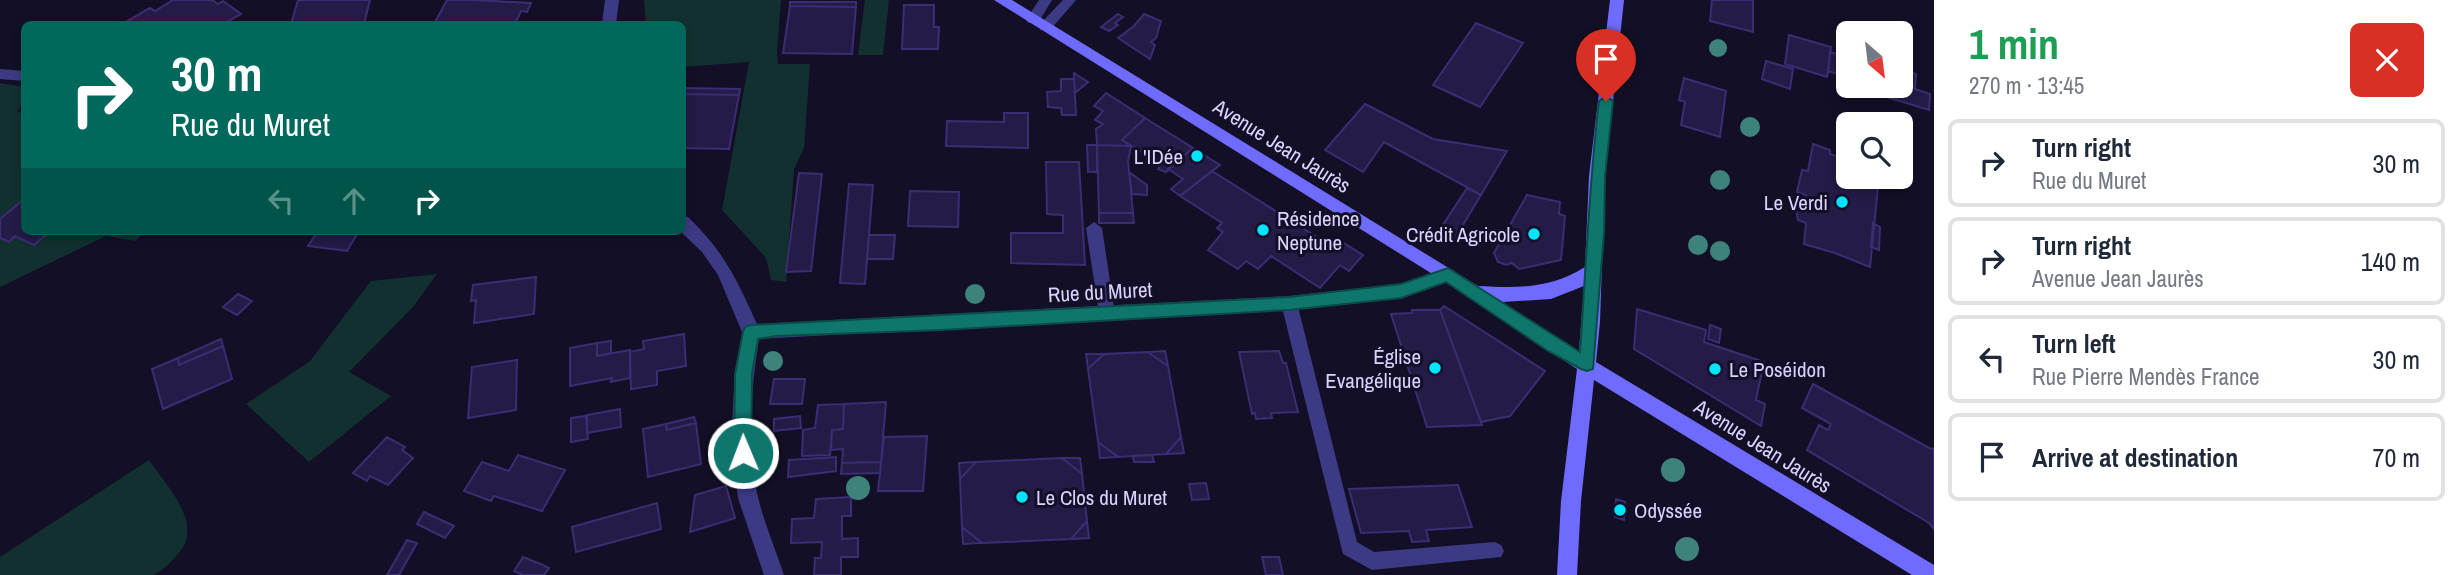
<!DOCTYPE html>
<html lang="en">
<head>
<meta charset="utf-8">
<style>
	:root { --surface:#fff; --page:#f6f6f7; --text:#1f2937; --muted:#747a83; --line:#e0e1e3 }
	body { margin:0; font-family:"Archivo Narrow",sans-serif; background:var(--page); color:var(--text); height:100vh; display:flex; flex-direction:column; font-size:26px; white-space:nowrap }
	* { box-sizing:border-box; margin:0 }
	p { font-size:23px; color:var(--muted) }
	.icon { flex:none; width:38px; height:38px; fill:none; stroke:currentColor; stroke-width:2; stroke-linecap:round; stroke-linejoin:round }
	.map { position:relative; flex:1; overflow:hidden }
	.side { display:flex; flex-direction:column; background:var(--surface); width:525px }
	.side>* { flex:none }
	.top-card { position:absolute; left:21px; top:21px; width:665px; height:214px; border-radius:10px; box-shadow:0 4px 10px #0003; background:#00695c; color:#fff; overflow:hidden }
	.needle { width:46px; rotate:152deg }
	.fabs { position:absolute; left:1836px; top:21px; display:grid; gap:14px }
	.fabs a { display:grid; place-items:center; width:77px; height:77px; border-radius:10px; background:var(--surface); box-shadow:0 4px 10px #0003; font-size:35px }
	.pin { position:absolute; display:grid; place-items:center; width:60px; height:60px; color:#fff; margin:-72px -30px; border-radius:50% 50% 50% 0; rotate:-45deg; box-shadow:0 0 7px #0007 }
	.pin .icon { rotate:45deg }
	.me { position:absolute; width:77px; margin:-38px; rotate:359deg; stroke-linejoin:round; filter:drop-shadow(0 0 5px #0008) }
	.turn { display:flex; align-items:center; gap:24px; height:147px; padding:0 35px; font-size:32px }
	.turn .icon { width:91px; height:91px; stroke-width:2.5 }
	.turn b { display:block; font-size:49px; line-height:60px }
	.lanes { display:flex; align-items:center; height:66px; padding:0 35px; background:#0003; justify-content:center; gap:35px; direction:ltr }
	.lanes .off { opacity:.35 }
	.round { display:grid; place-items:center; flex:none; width:74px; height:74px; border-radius:10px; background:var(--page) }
	.summary { display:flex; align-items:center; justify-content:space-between; height:119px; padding:0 35px }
	h1 { font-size:42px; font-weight:700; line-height:52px; color:#1e9e55 }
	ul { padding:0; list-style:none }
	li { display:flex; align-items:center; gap:21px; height:88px; margin:0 14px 10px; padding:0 21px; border:4px solid var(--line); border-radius:10px }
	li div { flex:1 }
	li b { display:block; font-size:26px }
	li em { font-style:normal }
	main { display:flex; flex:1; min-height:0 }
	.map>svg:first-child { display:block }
</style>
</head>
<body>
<main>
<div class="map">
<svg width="1934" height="575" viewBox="0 0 1934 575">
	<rect width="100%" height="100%" fill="#130f26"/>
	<path fill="#12302f" d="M644,0h137l-4,51 1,13h32l-6,84 -10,21 -8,113 -15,-2 -5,-22 -44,-48 27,-148 -66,5 -1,-43h-36z
		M865,0h24l-6,55h-25z
		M0,83l24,4v14l-7,11 7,1v118h120l-8,10 -30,-5 -106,51z
		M437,274l-24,33 -64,65 42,24 -82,66 -63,-58 64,-43 61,-80z
		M149,460c18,27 56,64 29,94 -8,9 -14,16 -25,21h-153v-18z"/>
	<path fill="#241b47" stroke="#3b2d73" stroke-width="2" d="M173,0h39l6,4 5,-3 18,13 -18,10 -99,-1 26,-15 5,3z
		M298,0h72l-6,24h-73z
		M447,0h27l57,3 -4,9 -6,-1 -6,13h-81z
		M1712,0h41v32l-43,-11z
		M790,2h66v5l-66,-1z
		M904,5h30v22h5l-1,22h-36z
		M790,6l66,1 -4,47 -69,-1z
		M1118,14l5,3 -8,6 3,2 -9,6 -8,-4z
		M1144,14l17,7 -5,17 -5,4 4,3 -5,14 -32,-21 16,-12z
		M1476,23l47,20 -43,64 -47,-22z
		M1789,35l42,12 -4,30 -42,-13z
		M1830,52l13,4 -2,19 -13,-4z
		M1766,61l27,8 -3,20 -28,-10z
		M1900,69l16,5 -1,15 15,5 -1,16 -59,-18v-6h30z
		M1074,73l14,9 -13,11 -1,-14z
		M1684,78l42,13 -6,46 -39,-12 4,-23 -6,-2z
		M1061,79h13l2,36h-14l-1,-7 -13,-1 -1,-15 14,-1z
		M682,88l58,1 -1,6 -57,-1z
		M1106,93l39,25 -23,22 9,6 -34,-1 -1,-16 7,-5 -8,-4 8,-9 -9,-5z
		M682,94l57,1 -10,54 -47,-1z
		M1365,104l68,35 74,12 -26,44 -97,-53 -21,30 -38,-22z
		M1004,113h24v35l-82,-2 1,-25 57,1z
		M1145,118l48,30 -27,24 -8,-3 3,-5 -39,-24z
		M1813,144l17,6v4l18,6v17h31l-9,90 -35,-14 -31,-9 2,-21 -8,-3 -2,-12 9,4 1,-17 -9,-3 5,-22 6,1z
		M1087,145h10v27h-9z
		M1097,145l34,1 -3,15 5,52h-34z
		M1193,148l27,17 -40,31 -9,-7 12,-10 -15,-10z
		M1046,162h33l6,103 -74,-2v-30h52v-18l-16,-1z
		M1212,171l124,78 6,-7 21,13 -14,16 -9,-6 -20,23 -49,-32 -13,13 -12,-8 -8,8 -30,-19 15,-18 -6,-4 5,-5 -42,-27z
		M1129,172l18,13v10l-15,-1z
		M799,173l23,1 -11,97 -25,1z
		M849,184l24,1 -8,99 -25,-1z
		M1467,188l14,7 -27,45 -15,-9z
		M910,191l49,1 -1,35 -50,-1z
		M1527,195l33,7 -1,12 6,2 -4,44 -42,9 -7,-6 -6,2 -8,-3 -4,-9z
		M24,199v32h26l-16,14 -19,-9 -6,6 -9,-4v-19z
		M1099,213h34l1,10h-35z
		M1873,223l7,4 -1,23 -8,-3z
		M318,231h41l-12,20 -39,-5z
		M869,235h26l-2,24h-26z
		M536,277l-2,37 -60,9 2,-23 -5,1 2,-16z
		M238,294l14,7 -15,14 -14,-8z
		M1444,306l101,65 -35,45 -29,6 -41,-112z
		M1637,309l69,21 -2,12 60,20 -8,38 9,4 -4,22 -127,-77z
		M1412,310h28l42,115 -55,2 -36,-113 21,-1z
		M1710,325l11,4 -2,14 -11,-4z
		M684,334l2,32 -29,5v14l-26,4 -1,-37 14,-3 -1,-8z
		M221,339l2,7 -44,19 -1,-7z
		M611,341v12l-14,3v-13z
		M597,343v13l33,-6v28l-19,4 1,-4 -42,8v-38z
		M223,346l9,33 -69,30 -11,-40 26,-11 1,7z
		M1165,351l3,15 -20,-14z
		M1279,351l4,12h3l12,49 -27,1 1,5 -16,1 -1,-6 -3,1 -13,-62z
		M1148,352l20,14 13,71 -15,17 -48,3 -20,-15 -10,-73 16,-15z
		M1086,354h18l-16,15z
		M517,360l-1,50 -48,8 4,-51z
		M774,379h31l-3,25h-32z
		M1813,384l118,65 3,-1v81l-5,-6 -122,-73 12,-25 9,5 3,-6 -29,-16z
		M886,402l-5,60 -39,1 1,-14 -12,1 1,-20 11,-1 1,-25z
		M844,404l-1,25 -11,1 -2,25 -28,1 1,-26 12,-2 3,-23z
		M620,409l1,18 -34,6v-18z
		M586,416l2,23 -17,3v-24z
		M800,416l1,12 -27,3v-12z
		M694,417l2,6 -29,7 -1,-6z
		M696,423l5,41 -53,13 -5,-48 23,-5 1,6z
		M927,436l-4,55h-45l6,-54z
		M387,437l18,10 -3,3 11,8 -25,27 -18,-9 -3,5 -14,-8z
		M1181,437l3,16 -18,1z
		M1098,442l20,15 -18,1z
		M518,455l47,15 -23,41 -48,-15 -3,5 -27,-10 18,-29 27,9z
		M1152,455l2,7h-20l-1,-6z
		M836,457v14l-48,6 1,-17z
		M1062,458l20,16 5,47 -16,18 -89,4 -20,-16 -2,-48 16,-17z
		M1062,458h18l2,16z
		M881,462l-1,11 -39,1 1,-11z
		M976,462l-16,17 -1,-16z
		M1206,483l3,16 -17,1 -3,-16z
		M1458,485l14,42 -46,3 3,11 -17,1 -3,-11 -48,2 -12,-44z
		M726,486l9,32 -45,14 5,-37z
		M851,497v19h-9v23l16,-1v19h-17v18h-27l1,-17h6l1,-16 -31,1 1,-24 22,-1 2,-19z
		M1616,499l9,3 -1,18 -9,-3z
		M657,503l4,26 -85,23 -4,-25z
		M424,512l30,14 -9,12 -28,-14z
		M1087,521l2,17 -18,1z
		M962,527l20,16 -19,1z
		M407,540l10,3 -18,32h-12z
		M523,557l20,8 6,3 -5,7h-21l-9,-4z
		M1262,557h17l4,18h-17z"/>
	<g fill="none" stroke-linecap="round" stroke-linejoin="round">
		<path fill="#3d3a85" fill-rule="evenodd" d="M1039,0h13l-14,23h-10l-2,-3z
			M1063,0h13l-26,30h-10v-6z
			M1094,222l8,6 13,86 -2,5 -6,2 -6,-2 -2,-5 -13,-86z
			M1289,296l6,2 2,5 60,239 17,10 121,-10 6,3 3,6 -3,6 -129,13 -29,-16 -62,-251 2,-5z"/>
		<path fill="#3d3a85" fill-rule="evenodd" d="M605,0h14l-3,24h-14z
			M0,69l24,2v10l-24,-2z
			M682,215l6,2c37,36 48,61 69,107l532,-28 112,-12 47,-16 6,2 3,5 -3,5 -53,18 -112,12 -530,29c-8,52 -13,107 -1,158 6,26 18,53 26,78h-20l-26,-77 -7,-60 4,-64 7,-42 -24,-57 -16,-23 -22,-21z"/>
		<path fill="#6f6bff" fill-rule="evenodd" d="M994,0h18l466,286c40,2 72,3 107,-19l4,-91 21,-176h14l-19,176 -5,146 -4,40 338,203v10h-22l-318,-195 -13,121 -4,74h-20l4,-74 16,-132 -135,-89zM1584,286l-5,65 -77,-49 49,-3z"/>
	</g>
	<g fill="#3d827b">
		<circle cx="1718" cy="48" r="9"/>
		<circle cx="1750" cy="127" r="10"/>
		<circle cx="1720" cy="180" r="10"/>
		<circle cx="1698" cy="245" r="10"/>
		<circle cx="1720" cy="251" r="10"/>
		<circle cx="975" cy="294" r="10"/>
		<circle cx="773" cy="361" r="10"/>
		<circle cx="1673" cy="470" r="12"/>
		<circle cx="858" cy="488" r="12"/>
		<circle cx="1687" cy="549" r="12"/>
	</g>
	<path fill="#0f766e" stroke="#0a4d48" stroke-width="2" d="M1606,96l7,5 -8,75 -1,57 -11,136 -6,2 -6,-2 -33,-18 -102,-69 -45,16 -112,12 -347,20 -165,6 -19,3 -6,35 -1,79 -2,6 -6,2 -7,-2 -2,-6 1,-79 8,-42 2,-5 6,-2 538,-28 112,-13 47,-16 132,84c6,-84 9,-168 19,-251z"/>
	<g fill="#00e5ff" stroke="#130f26" stroke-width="2.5">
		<circle cx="1197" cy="156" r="7"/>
		<circle cx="1842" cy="202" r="7"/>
		<circle cx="1263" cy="230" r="7"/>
		<circle cx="1534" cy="234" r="7"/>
		<circle cx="1435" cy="368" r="7"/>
		<circle cx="1715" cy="369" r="7"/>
		<circle cx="1022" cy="497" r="7"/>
		<circle cx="1620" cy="510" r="7"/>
	</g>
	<g text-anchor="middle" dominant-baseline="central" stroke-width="6" stroke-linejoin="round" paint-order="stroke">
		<g font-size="21" fill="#d9d4ff" stroke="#130f26">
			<text transform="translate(1282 146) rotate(32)">Avenue Jean Jaurès</text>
			<text transform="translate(1100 292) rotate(-3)">Rue du Muret</text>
			<text transform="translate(1763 446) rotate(32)">Avenue Jean Jaurès</text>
		</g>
		<g font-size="21" fill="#d9d4ff" stroke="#130f26" text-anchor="end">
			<text x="1183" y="156">L'IDée</text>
			<text x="1828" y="202">Le Verdi</text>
			<text x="1277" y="218" text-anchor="start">Résidence<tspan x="1277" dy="24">Neptune</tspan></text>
			<text x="1520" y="234">Crédit Agricole</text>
			<text x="1421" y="356">Église<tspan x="1421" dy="24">Evangélique</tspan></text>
			<text x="1729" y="369" text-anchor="start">Le Poséidon</text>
			<text x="1036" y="497" text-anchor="start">Le Clos du Muret</text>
			<text x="1634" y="510" text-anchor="start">Odyssée</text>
		</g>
	</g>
</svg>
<div class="fabs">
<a><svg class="needle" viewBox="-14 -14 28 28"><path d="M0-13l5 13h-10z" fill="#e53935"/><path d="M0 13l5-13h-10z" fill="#747a83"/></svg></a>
<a><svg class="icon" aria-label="search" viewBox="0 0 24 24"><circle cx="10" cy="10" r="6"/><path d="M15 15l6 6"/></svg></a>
</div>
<div class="pin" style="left:1606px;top:101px;background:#d93025"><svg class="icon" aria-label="arrive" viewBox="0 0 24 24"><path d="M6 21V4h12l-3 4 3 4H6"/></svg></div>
<svg class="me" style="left:743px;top:453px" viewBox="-20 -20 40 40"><circle r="17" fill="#0f766e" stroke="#fff" stroke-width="3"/><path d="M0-11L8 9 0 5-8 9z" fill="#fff"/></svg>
<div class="top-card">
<div class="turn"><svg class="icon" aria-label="right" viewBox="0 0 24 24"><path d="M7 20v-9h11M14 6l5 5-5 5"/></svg><div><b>30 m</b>Rue du Muret</div></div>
<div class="lanes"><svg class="icon off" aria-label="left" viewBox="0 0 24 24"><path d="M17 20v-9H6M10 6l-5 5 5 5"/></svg><svg class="icon off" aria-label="ahead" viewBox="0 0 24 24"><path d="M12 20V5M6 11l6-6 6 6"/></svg><svg class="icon" aria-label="right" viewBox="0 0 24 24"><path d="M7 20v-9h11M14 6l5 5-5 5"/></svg></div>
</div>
</div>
<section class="side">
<div class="summary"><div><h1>1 min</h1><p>270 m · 13:45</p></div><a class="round" style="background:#d93025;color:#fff"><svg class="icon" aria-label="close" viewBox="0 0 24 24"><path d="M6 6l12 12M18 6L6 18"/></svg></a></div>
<ul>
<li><svg class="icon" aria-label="right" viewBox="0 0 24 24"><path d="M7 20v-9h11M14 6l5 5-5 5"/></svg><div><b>Turn right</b><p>Rue du Muret</p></div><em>30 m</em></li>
<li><svg class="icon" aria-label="right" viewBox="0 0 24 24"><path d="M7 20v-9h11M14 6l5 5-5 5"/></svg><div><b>Turn right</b><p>Avenue Jean Jaurès</p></div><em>140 m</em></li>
<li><svg class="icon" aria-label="left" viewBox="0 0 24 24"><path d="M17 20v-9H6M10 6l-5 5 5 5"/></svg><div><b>Turn left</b><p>Rue Pierre Mendès France</p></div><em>30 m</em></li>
<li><svg class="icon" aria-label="arrive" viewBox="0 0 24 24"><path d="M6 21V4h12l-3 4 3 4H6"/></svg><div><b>Arrive at destination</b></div><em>70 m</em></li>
</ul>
</section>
</main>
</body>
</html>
